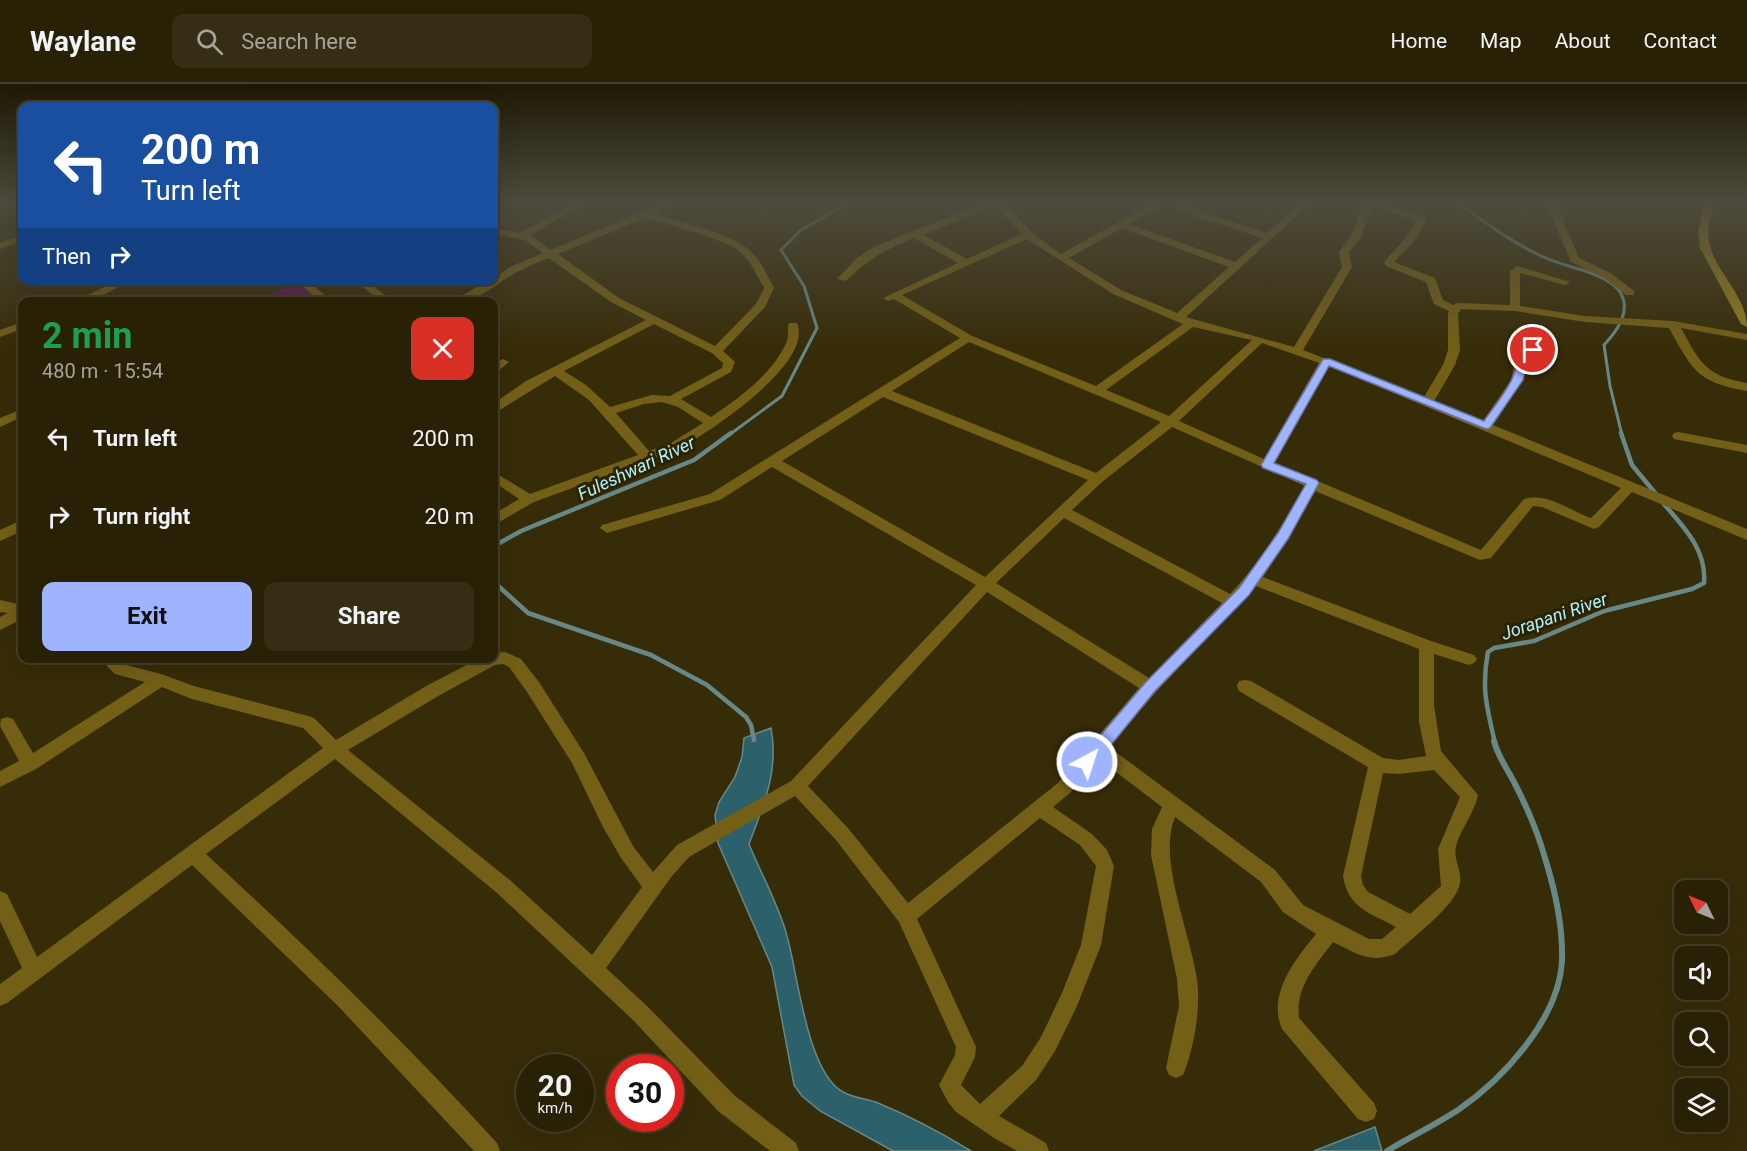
<!DOCTYPE html>
<html lang="en">
<head>
<meta charset="utf-8">
<style>
	:root { --surface:#292106; --page:#352e14; --text:#f1f3f6; --muted:#a5a39b; --line:#453e28; --accent:#a0b3fd }
	body { margin:0; font-family:Roboto,sans-serif; background:var(--page); color:var(--text); height:100vh; display:flex; flex-direction:column; font-size:22px; white-space:nowrap }
	* { box-sizing:border-box; margin:0 }
	p { font-size:20px; color:var(--muted) }
	.icon { flex:none; width:33px; height:33px; fill:none; stroke:currentColor; stroke-width:2; stroke-linecap:round; stroke-linejoin:round }
	.map { position:relative; flex:1; overflow:hidden }
	.side { position:absolute; left:18px; top:213px; width:480px; height:366px; display:flex; flex-direction:column; background:var(--surface); border-radius:12px; box-shadow:0 6px 24px #0002,0 0 0 2px var(--line) }
	.side>* { flex:none }
	.banner { position:absolute; left:18px; top:18px; width:480px; height:183px; border-radius:12px; box-shadow:0 6px 24px #0002,0 0 0 2px var(--line); background:#1a4fa0; color:#fff; overflow:hidden }
	.needle { width:39px; rotate:313deg }
	.buttons { position:absolute; left:1674px; top:796px; display:grid; gap:12px }
	.buttons a { display:grid; place-items:center; width:54px; height:54px; border-radius:12px; background:var(--surface); box-shadow:0 6px 24px #0002,0 0 0 2px var(--line); font-size:30px }
	.speed { position:absolute; left:516px; top:970px; display:flex; gap:12px; font-size:30px; font-weight:700; text-align:center }
	.speed>* { display:grid; place-content:center; width:78px; height:78px; border-radius:50%; background:var(--surface); box-shadow:0 6px 24px #0002,0 0 0 2px var(--line); line-height:1 }
	.speed small { font-size:15px; font-weight:400 }
	.speed .limit { border:9px solid #d22; background:#fff; color:#111 }
	.pin { position:absolute; display:grid; place-items:center; width:51px; height:51px; color:#fff; margin:-26px; border:3px solid #fff; border-radius:50%; box-shadow:0 2px 6px #0007 }
	.me { position:absolute; width:66px; margin:-33px; rotate:40deg; stroke-linejoin:round; filter:drop-shadow(0 0 4px #0008) }
	.turn { display:flex; align-items:center; gap:21px; height:126px; padding:0 24px; font-size:27px }
	.turn .icon { width:78px; height:78px; stroke-width:2.5 }
	.turn b { display:block; font-size:42px; line-height:51px }
	.then { display:flex; align-items:center; height:57px; padding:0 24px; background:#0003; gap:12px; font-size:22px }
	.round { display:grid; place-items:center; flex:none; width:63px; height:63px; border-radius:12px; background:var(--page) }
	.summary { display:flex; align-items:center; justify-content:space-between; height:102px; padding:0 24px }
	h1 { font-size:36px; font-weight:700; line-height:45px; color:#1e9e55 }
	.cta { display:flex; gap:12px; margin-top:auto; padding:12px 24px }
	.cta a { flex:1; height:69px; border-radius:12px; background:var(--accent); color:#111; font-size:24px; font-weight:700; line-height:69px; text-align:center }
	.cta a+a { background:var(--page); color:var(--text) }
	ul { padding:0; list-style:none }
	li { display:flex; align-items:center; gap:18px; height:78px; padding:0 24px }
	li div { flex:1 }
	li b { display:block; font-size:22px }
	li em { font-style:normal }
	header { display:flex; align-items:center; gap:36px; box-sizing:border-box; height:84px; padding:0 30px; background:var(--surface); border-bottom:2px solid var(--line) }
	header strong { font-size:28px }
	nav { display:flex; gap:33px; margin-inline-start:auto; font-size:21px }
	.search { width:420px; height:54px; background:var(--page); display:flex; align-items:center; gap:15px; box-sizing:border-box; padding:0 21px; border-radius:12px; color:var(--muted); font-size:22px }
	.map>svg:first-child { display:block }
</style>
</head>
<body>
<header>
<strong>Waylane</strong>
<div class="search"><svg class="icon" aria-label="search" viewBox="0 0 24 24"><circle cx="10" cy="10" r="6"/><path d="M15 15l6 6"/></svg>Search here</div>
<nav><a>Home</a><a>Map</a><a>About</a><a>Contact</a></nav>
</header>
<div class="map">
<svg width="1747" height="1067" viewBox="0 0 1747 1067">
	<rect width="100%" height="100%" fill="#372c08"/>
	<path fill="#5c1954" d="M297,198l23,19 -68,1z"/>
	<path fill="#2c606b" stroke="#678886" stroke-width="1.5" d="M771,644c8,43 -7,76 -22,116 12,30 30,61 38,92 11,39 20,136 56,156 10,6 25,7 35,11 34,14 62,29 93,48h-78l-73,-40 -18,-15 -8,-11 -22,-118 -54,-124 -3,-28 4,-13 16,-25 7,-20 2,-19z
		M1375,1043l7,24h-68z"/>
	<g fill="none" stroke-linecap="round" stroke-linejoin="round">
		<path stroke="#678886" stroke-width="3" d="M1456,117c26,19 52,39 81,53 15,8 32,12 48,17 12,4 28,10 35,21 12,19 -3,39 -16,53l6,41 12,49
			M729,351l53,-39 35,-68 -13,-42 -23,-36 20,-20 51,-29"/>
		<path stroke="#678886" stroke-width="4.5" d="M1621,349l11,32 24,29
			M494,462l27,-15 173,-71 37,-27
			M494,498l34,31 123,42 56,30 39,32 5,8 3,15
			M1495,659c-8,-35 -14,-55 -7,-91l6,-4 40,-7 70,-30 88,-22 12,-6c3,-33 -21,-57 -41,-80"/>
		<path stroke="#678886" stroke-width="6" d="M1387,1067c23,-14 48,-26 71,-41 45,-31 101,-91 104,-149 1,-33 -7,-71 -17,-103 -7,-25 -19,-53 -31,-76 -7,-14 -16,-25 -20,-41"/>
		<path fill="#735f16" fill-rule="evenodd" d="M578,117h12l-60,34 21,15 116,-49h13l-25,12c26,11 74,19 93,36 12,9 19,26 26,39l-9,19 -42,44 12,11 -4,10 -50,27 30,18c28,-19 62,-43 76,-76 2,-7 0,-12 2,-18h8c17,41 -87,108 -118,126l-145,53 -40,23v-11l25,-15 -25,-17v-10l36,22 108,-39 -49,-55 -34,-24 -57,35 -4,1v-9l32,-22 120,-61 -35,-18 -62,-44c-10,4 -21,8 -30,13 -26,13 -37,31 -68,31l38,-22h5v-2l16,-11 33,-14 -18,-13 -31,-6v-6l25,5zM647,133c26,11 73,19 93,35 11,9 17,24 24,36l-8,16 -41,42 -96,-48 -61,-44zM654,240l58,29 11,10 -1,5 -52,28 -18,-1 -42,12 -24,-22 -22,-14zM662,318l16,5 25,16 -32,20 -22,8 -33,-38 28,-9z
			M820,117h10l-6,5 -3,-1z
			M988,117h15l29,32 29,21 95,-53h23l25,12 63,20 36,-32h10l-127,116 108,30 48,-80 -3,-15 12,-16 14,-35h12l48,17 2,2 -11,19 -22,23 41,16 8,22 10,5 5,-2 52,2v-34l7,-5 53,16 -5,3 -45,-12v33l65,10 88,5 74,13v6l-66,-12c19,35 25,48 66,55v8c-50,-9 -54,-20 -78,-63l-84,-6 -70,-11 -54,-2 -3,5 2,36 -5,15 -21,36 49,20 28,-41 4,-18 14,-14h8l2,2 -12,13 -4,17 -30,45 254,104v11l-115,-48 -33,35 -5,2 -52,-22 -9,-1 -42,52 -11,2 -165,-69 -27,48 -25,38 168,64 43,14 3,4 -3,4 -5,2 -35,-11v51l7,46 37,44c-4,19 -17,33 -22,51 -3,14 6,24 4,37 -3,22 -48,55 -65,71 -26,10 -39,-1 -62,-12 -17,23 -38,45 -34,76l75,85 3,8 -3,8 -8,3 -8,-3 -76,-90c-15,-35 13,-69 34,-95l-33,-22 -22,-30 -86,-65c-18,42 16,117 22,163 4,28 -3,69 -14,95l-7,3 -7,-3 -3,-7 13,-62 -2,-27 -26,-124 1,-26 10,-22 -63,-48 -29,34 -17,14 39,27 15,16 7,16 -13,79 -24,61 -22,45 -19,29 -37,36 47,27 3,8h-32l-23,-13 -38,-26 -8,-10 -9,-17 16,-30 1,-8 -57,-125 -63,-82 -41,-44 -106,61 -17,19 -66,92 41,38 87,89 62,48 3,8h-29l-52,-40 -85,-91 -136,-127 -162,-134 -129,95c101,93 199,188 291,289l3,8h-26l-136,-145 -146,-141 -185,138 -7,3v-22l22,-16 -22,-47v-30l7,3 30,63 286,-209 -20,-20 -111,-29 -30,-12 -126,82 -36,18v-16l19,-10 -19,-35 1,-7 6,-2 6,2 20,34 112,-71 -30,-8 -16,-16h19l8,7 35,9 33,12 114,30 6,2 22,22 92,-55 52,-27h14v-5l11,-1 16,7 18,23 45,71 49,93 20,26 24,-27 114,-64 185,-196 -204,-118 -52,33 -113,33 -7,-5 2,-3 108,-31 250,-156 -66,-39 -6,2 -5,-3 75,-35 -44,-25c-29,12 -46,21 -68,43l-9,-2 20,-21 17,-11zM1167,119l31,14 64,21 -27,24 -106,-38zM995,121l27,29 -55,25 -44,-24zM1373,122l43,15 -8,14 -24,27 2,4 40,16 8,22 15,7 -1,3v36l-5,15 -19,32 -121,-47 49,-83 -3,-15 12,-15zM1122,144l107,39 -52,46 -56,-23 -52,-32zM1027,155l86,55 70,30 -87,62 -124,-50 -70,-41zM1193,243l59,13 -83,76 -63,-26zM969,258l178,74 14,6 -65,51 -204,-82zM1262,259l57,20 -55,96 -85,-38zM1329,282l292,122 -30,30c-21,-7 -43,-26 -67,-19l-43,51 -206,-87zM883,313l205,83 -103,97 -203,-116zM1172,343l133,59c-22,38 -44,76 -75,108l-158,-84 30,-28zM1064,434l158,85 -73,75 -153,-95zM1256,502l163,63v73l7,34 -27,4 -16,-2 -132,-77 -6,-1 -6,1 -2,5 2,5 129,76 -25,109c5,32 27,37 53,51l-14,12h-13l-66,-34 -28,-35 -166,-123 47,-55 79,-84 4,-1 2,-5zM987,508l152,96 -81,95 -150,120 -60,-75 -40,-42zM503,580l6,3 18,25 45,71 31,64 18,31 21,29 -50,68 -81,-74 -163,-131 92,-55 55,-30zM1434,686l26,27 -22,52 3,37 -31,28 -42,-22 -5,-7 -2,-9 22,-103 16,1zM1040,734l40,27 16,21 -15,79 -19,48 -21,44 -19,29 -42,38 -19,-19 14,-28 1,-10 -59,-128z
			M1545,117h10l24,57 33,16 22,17v4h-8l-22,-17 -33,-16z
			M22,151v6l-22,8v-6z
			M119,196h15l-46,22h-15z
			M296,196h12l24,22h-12z
			M354,196h12l27,22h-12z
			M22,238v7l-22,8v-7z
			M503,275l6,3 -11,9 -4,1v-8z
			M22,325v8l-22,10v-9z
			M1678,348l69,13v8l-73,-14 -2,-3 2,-3z
			M22,436v11l-22,10v-11z
			M0,516l22,5v14l-22,11v-13l8,-4 -8,-1z"/>
		<path fill="#957b1e" fill-rule="evenodd" d="M1706,117h10c-3,10 -8,22 -8,32 1,35 39,60 39,94l-6,-3 -41,-76 -2,-17z"/>
	</g>
	<linearGradient id="sky" x2="0" y2="1"><stop stop-color="#1e1804"/><stop offset="0.44" stop-color="#4d4b3d"/><stop offset="1" stop-color="#4d4b3d" stop-opacity="0"/></linearGradient>
	<rect width="1747" height="267" fill="url(#sky)"/>
	<path fill="#a0b3fd" stroke="#6874a4" stroke-width="1.5" d="M1533,263l5,3 -11,13 -4,17 -33,48 -4,1 -157,-63 -55,97 43,17 2,3 -31,56 -39,56 -94,96 -62,76 -6,2 -5,-2 -2,-5 2,-5 63,-74 94,-95 39,-55 28,-49 -43,-16 -2,-3 62,-106h7l154,62c9,-13 20,-26 27,-40 7,-13 5,-28 22,-34z"/>
	<g text-anchor="middle" dominant-baseline="central" stroke-width="6" stroke-linejoin="round" paint-order="stroke">
		<g font-size="18" font-style="italic" fill="#adf0ff" stroke="#2d2200">
			<text transform="translate(636 384) rotate(-25)">Fuleshwari River</text>
			<text transform="translate(1554 532) rotate(-19)">Jorapani River</text>
		</g>
	</g>
</svg>
<div class="buttons">
<a><svg class="needle" viewBox="-14 -14 28 28"><path d="M0-13l5 13h-10z" fill="#e53935"/><path d="M0 13l5-13h-10z" fill="#a5a39b"/></svg></a>
<a><svg class="icon" aria-label="sound" viewBox="0 0 24 24"><path d="M4 9h4l5-4v14l-5-4H4zM17 9q2 3 0 6"/></svg></a>
<a><svg class="icon" aria-label="search" viewBox="0 0 24 24"><circle cx="10" cy="10" r="6"/><path d="M15 15l6 6"/></svg></a>
<a><svg class="icon" aria-label="layers" viewBox="0 0 24 24"><path d="M12 4l9 5-9 5-9-5zM3 14l9 5 9-5"/></svg></a>
</div>
<div class="speed"><div>20<small>km/h</small></div><div class="limit">30</div></div>
<div class="pin" style="left:1533px;top:266px;background:#d93025"><svg class="icon" aria-label="arrive" viewBox="0 0 24 24"><path d="M6 21V4h12l-3 4 3 4H6"/></svg></div>
<svg class="me" style="left:1087px;top:678px" viewBox="-20 -20 40 40"><circle r="17" fill="#a0b3fd" stroke="#fff" stroke-width="3"/><path d="M0-11L8 9 0 5-8 9z" fill="#fff"/></svg>
<div class="banner">
<div class="turn"><svg class="icon" aria-label="left" viewBox="0 0 24 24"><path d="M17 20v-9H6M10 6l-5 5 5 5"/></svg><div><b>200 m</b>Turn left</div></div>
<div class="then">Then<svg class="icon" aria-label="right" viewBox="0 0 24 24"><path d="M7 20v-9h11M14 6l5 5-5 5"/></svg></div>
</div>
<section class="side">
<div class="summary"><div><h1>2 min</h1><p>480 m · 15:54</p></div><a class="round" style="background:#d93025;color:#fff"><svg class="icon" aria-label="close" viewBox="0 0 24 24"><path d="M6 6l12 12M18 6L6 18"/></svg></a></div>
<ul>
<li><svg class="icon" aria-label="left" viewBox="0 0 24 24"><path d="M17 20v-9H6M10 6l-5 5 5 5"/></svg><div><b>Turn left</b></div><em>200 m</em></li>
<li><svg class="icon" aria-label="right" viewBox="0 0 24 24"><path d="M7 20v-9h11M14 6l5 5-5 5"/></svg><div><b>Turn right</b></div><em>20 m</em></li>
</ul>
<div class="cta"><a>Exit</a><a>Share</a></div>
</section>
</div>
</body>
</html>
